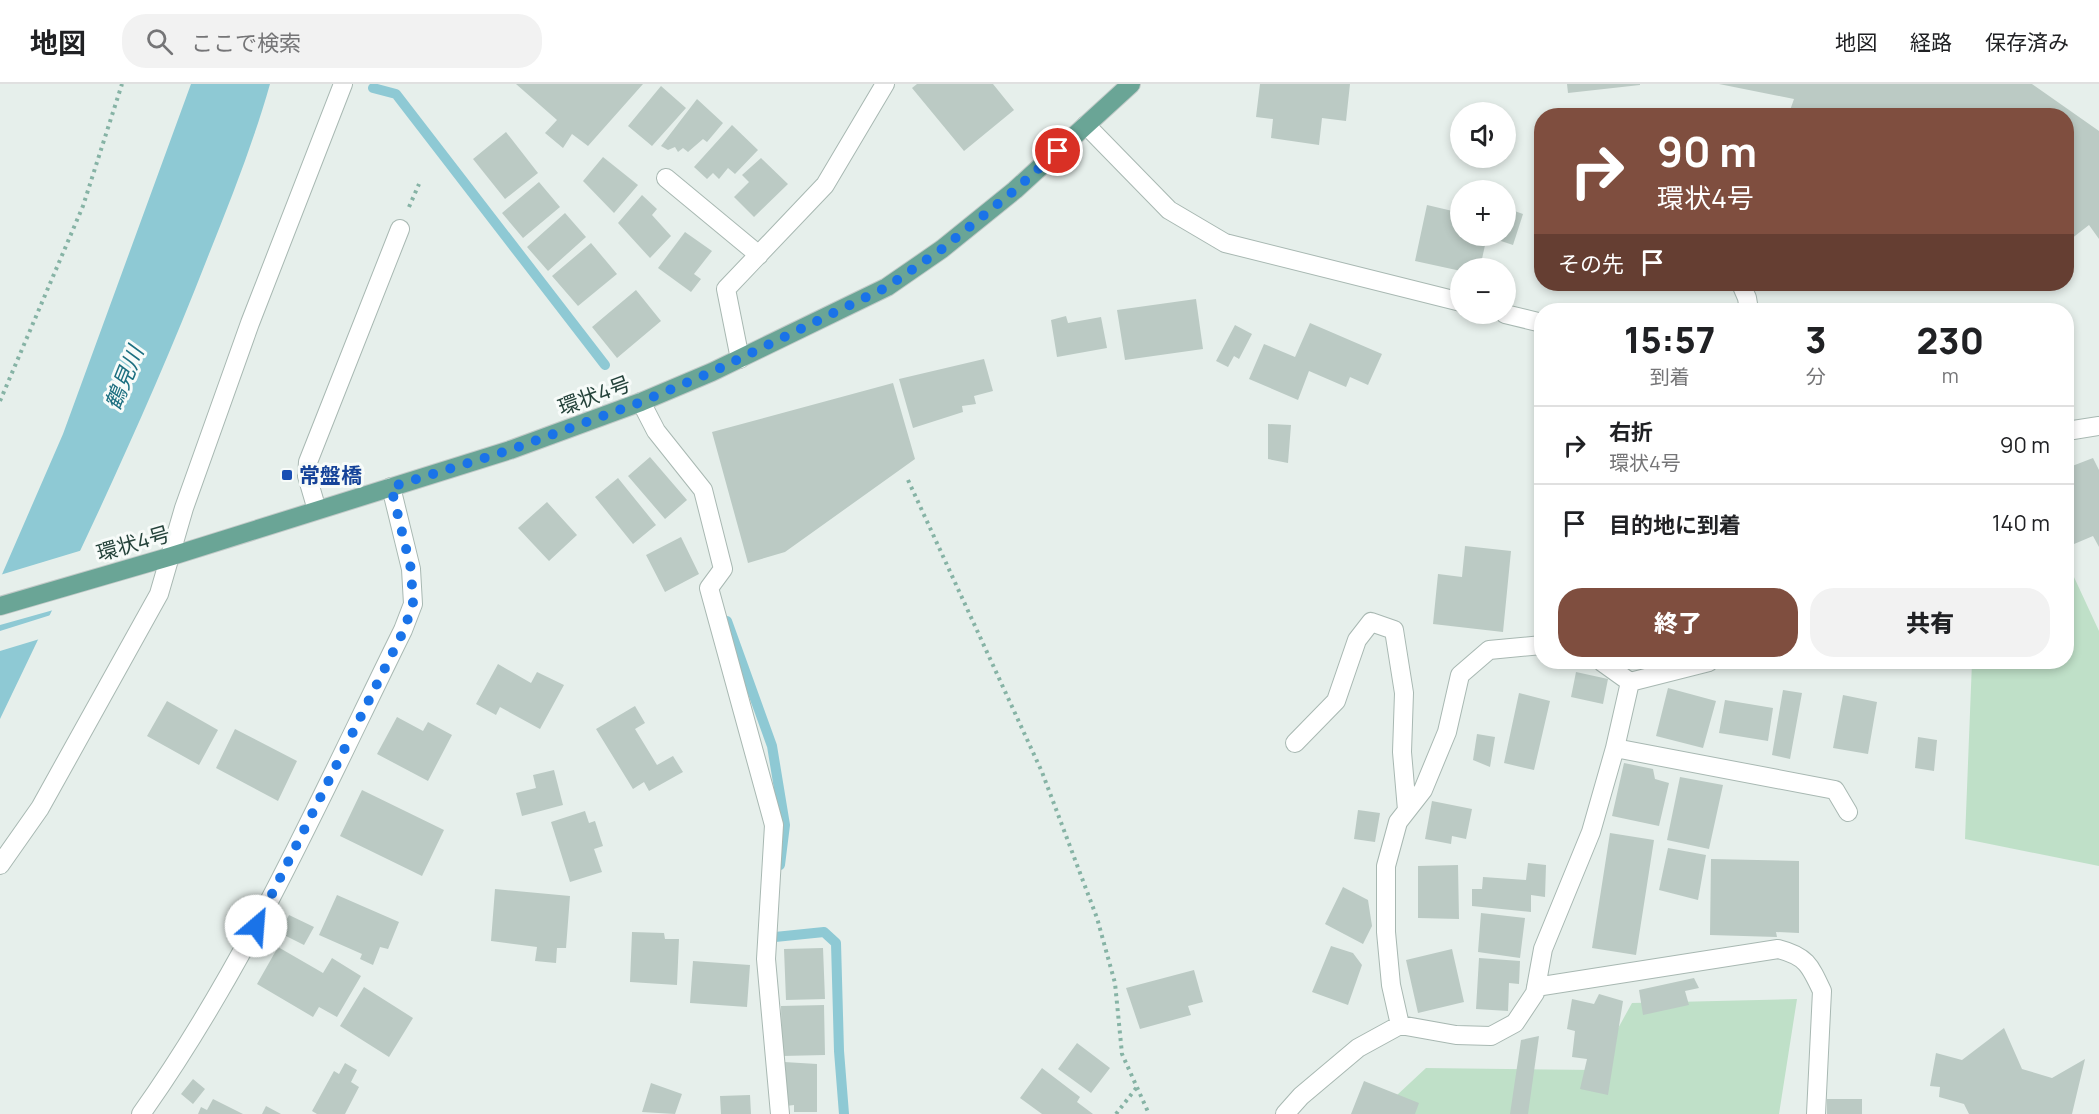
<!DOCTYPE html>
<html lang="ja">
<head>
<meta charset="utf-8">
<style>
	:root { --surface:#fff; --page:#f2f2f2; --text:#202124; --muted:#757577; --line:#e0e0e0; --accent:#7f4e3f }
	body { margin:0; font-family:Manrope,"Noto Sans JP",sans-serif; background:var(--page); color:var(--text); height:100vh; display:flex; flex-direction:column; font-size:22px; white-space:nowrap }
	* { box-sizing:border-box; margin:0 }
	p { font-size:20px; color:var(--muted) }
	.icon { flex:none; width:33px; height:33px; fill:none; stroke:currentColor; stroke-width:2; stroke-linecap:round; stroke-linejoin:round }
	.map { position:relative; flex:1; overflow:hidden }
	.panel { position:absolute; left:1534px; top:219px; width:540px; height:366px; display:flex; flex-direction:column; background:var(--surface); border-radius:24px; box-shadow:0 3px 9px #0003 }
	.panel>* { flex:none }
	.top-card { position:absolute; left:1534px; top:24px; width:540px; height:183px; border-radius:24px; box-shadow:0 3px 9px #0003; background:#7f4e3f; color:#fff; overflow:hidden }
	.tools { position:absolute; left:1450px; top:18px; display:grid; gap:12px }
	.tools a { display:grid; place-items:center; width:66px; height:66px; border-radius:50%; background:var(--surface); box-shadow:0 3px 9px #0003; font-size:30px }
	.pin { position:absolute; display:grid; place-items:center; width:51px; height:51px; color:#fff; margin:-26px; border:3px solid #fff; border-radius:50%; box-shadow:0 2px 6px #0007 }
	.me { position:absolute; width:66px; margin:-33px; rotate:27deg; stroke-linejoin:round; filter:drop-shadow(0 0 4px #0008) }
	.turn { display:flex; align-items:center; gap:21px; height:126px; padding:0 24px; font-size:27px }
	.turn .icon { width:78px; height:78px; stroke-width:2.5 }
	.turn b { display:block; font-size:42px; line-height:51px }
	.then { display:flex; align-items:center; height:57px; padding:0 24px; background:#0003; gap:12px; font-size:22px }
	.eta { display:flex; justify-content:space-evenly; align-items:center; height:102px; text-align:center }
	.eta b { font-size:36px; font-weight:800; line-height:42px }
	.button { display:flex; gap:12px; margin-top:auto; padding:12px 24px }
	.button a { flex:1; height:69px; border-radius:24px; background:var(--accent); color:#fff; font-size:24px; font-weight:800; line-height:69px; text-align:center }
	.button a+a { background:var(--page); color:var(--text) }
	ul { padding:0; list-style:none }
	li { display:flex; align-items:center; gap:18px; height:78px; padding:0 24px; border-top:2px solid var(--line) }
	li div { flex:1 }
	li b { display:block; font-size:22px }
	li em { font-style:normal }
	header { display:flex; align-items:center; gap:36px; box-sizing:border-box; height:84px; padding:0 30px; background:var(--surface); border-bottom:2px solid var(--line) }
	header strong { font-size:28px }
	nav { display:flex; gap:33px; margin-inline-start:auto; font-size:21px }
	.search { width:420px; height:54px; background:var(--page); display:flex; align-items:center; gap:15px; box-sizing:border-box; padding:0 21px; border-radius:24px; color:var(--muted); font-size:22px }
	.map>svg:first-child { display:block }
</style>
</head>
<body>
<header>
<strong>地図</strong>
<div class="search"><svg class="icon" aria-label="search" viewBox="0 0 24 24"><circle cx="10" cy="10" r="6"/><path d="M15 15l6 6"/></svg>ここで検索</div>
<nav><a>地図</a><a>経路</a><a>保存済み</a></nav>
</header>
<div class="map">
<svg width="2099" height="1030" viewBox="0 0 2099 1030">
	<rect width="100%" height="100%" fill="#e6efeb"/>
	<path fill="#bfe0c8" d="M2067,478l32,69v235l-134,-27 7,-177h95z
		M1797,915l-18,115h-398v-4l45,-42 169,2 37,-67z"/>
	<path fill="#8ec9d4" d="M191,0h79c-17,60 -40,117 -63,175 -61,157 -134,308 -207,460v-140l63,-145z"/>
	<path fill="#e6efeb" d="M86,465l-29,60 -57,16v-50z
		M54,530l-11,24 -43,13v-20z"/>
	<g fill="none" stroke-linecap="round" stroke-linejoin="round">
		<path stroke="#8ec9d4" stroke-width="10" d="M373,4l23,6 209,271
			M727,537l45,125 13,79 -5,40
			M775,853l49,-5 12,11 3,108 5,63"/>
	</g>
	<path fill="#bbcac4" d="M516,0h127l-55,62 -16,-12 -9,14 -18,-15 12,-13z
		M917,0h76l21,26 -50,41 -52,-63z
		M1260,0h90l-4,37 -24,-3 -3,27 -48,-7 2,-19 -17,-2z
		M1567,0h73v1l-72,8z
		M1719,0h313l67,47v108l-10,-14 -18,14 -4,-3v-120h-279l6,-17z
		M661,2l25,22 -34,38 -24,-20z
		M697,15l26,24 -16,19 -4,-3 -15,13 -5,-4 -5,4 -3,-5 -7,3 -7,-4z
		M732,41l26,25 -23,24 -7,-6 -9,11 -6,-6 -6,6 -13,-12z
		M506,48l32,41 -33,26 -32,-40z
		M603,73l35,28 -24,28 -31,-32z
		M761,74l27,26 -34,33 -20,-20 15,-15 -7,-7z
		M539,98l21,25 -37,31 -21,-25z
		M642,111l15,14 -5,6 19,21 -21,22 -32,-35z
		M1427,121l34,8v23h26l-7,32h-19v3l-46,-10z
		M1506,124l17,6 -10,31 -21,-7 1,-2h13z
		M565,129l21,24 -38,34 -21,-24z
		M685,148l27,19 -18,23 7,5 -10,13 -33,-24z
		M591,159l26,31 -39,32 -26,-30z
		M636,206l25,31 -44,37 -25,-31z
		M1196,215l7,50 -78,11 -8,-50z
		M1066,232l2,7 33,-6 6,31 -50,9 -6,-37z
		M1310,239l72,31 -14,31 -18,-8 -4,10 -37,-16 -11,29 -49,-21 15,-35 31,13z
		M1235,241l17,9 -13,25 -5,-3 -6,11 -12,-6z
		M984,275l9,32 -19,5 2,8 -14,2 1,6 -50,16 -14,-49z
		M893,299l22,76 -130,93 -37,11 -36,-131z
		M1268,340l23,1 -3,38 -20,-4z
		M650,373l37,43 -22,19 -37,-43z
		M2093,374l6,12v77l-6,-11 -26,11v-79z
		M618,394l38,47 -23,19 -38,-47z
		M547,418l30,33 -28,26 -31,-33z
		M681,453l18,37 -34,18 -19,-37z
		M1465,462l46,5 -8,81 -70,-8 5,-50 24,3z
		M498,580l33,19 6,-11 27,13 -24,44 -40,-22 -4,8 -20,-11z
		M1576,588l32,7 -5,25 -32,-7z
		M1668,604l48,13 -13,47 -47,-12z
		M1783,606l19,3 -12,66 -18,-4z
		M1519,609l31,8 -16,69 -30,-7z
		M1843,611l34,7 -9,52 -35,-6z
		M1725,616l48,8 -5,33 -49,-8z
		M167,617l51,29 -19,35 -52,-29z
		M635,622l10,17 -10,6 22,36 16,-9 10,16 -34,19 -5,-9 -11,7 -37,-60z
		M397,633l26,14 5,-9 24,13 -24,46 -51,-27z
		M235,645l62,32 -19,40 -62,-33z
		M1477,650l18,3 -5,30 -17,-7z
		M1918,653l19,3 -3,31 -19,-3z
		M1624,679l29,6 2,10 14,4 -10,43 -47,-10z
		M554,686l9,35 -41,11 -6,-23 20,-5 -3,-13z
		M1680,693l43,8 -14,64 -42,-9z
		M362,706l82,40 -22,46 -82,-40z
		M1432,717l40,8 -6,30 -14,-3 -1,8 -26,-5z
		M1358,726l22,3 -5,29 -21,-3z
		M585,727l4,12 6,-2 8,25 -9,3 8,23 -32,10 -19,-60z
		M1610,749l44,7 -18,115 -44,-7z
		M1668,764l38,7 -8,45 -39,-10z
		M1711,775l88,2v72l-23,-1 1,5 -67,-2z
		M1528,779l18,2 -1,32 -14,-2v17l-59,-6v-17h10l1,-12 43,3z
		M1458,781l1,54 -41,-1v-52z
		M1343,803l25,13 4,26 -9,18 -38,-20z
		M495,805l75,7 -4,52h-9l-1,15 -21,-2 2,-14 -46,-6z
		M337,811l62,27 -11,27 -8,-2 -7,18 -13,-6 2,-5 -43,-19z
		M1481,829l44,5 -5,40 -42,-6z
		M289,831l25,12 -10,18 -24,-12z
		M632,848l32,1 1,6h14l-2,46 -47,-3z
		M1331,862l22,7 9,12 -14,40 -36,-13z
		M278,863l45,26 9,-15 29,18 -24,41 -18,-10 -6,10 -56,-33z
		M823,864l2,51 -39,1 -2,-51z
		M1452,865l12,53 -46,11 -12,-53z
		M1479,874l41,3 -1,23 -10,-1 -1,28 -32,-2z
		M693,877l57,4 -3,42 -57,-4z
		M1194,886l9,32 -15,4 3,9 -51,14 -14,-41z
		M1694,894l5,10 -14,3 4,14 -46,10 -4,-25z
		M364,903l49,31 -24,39 -49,-31z
		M1599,910l24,7 -15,94 -28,-6 7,-30 -15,-2 3,-26 -8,-2 5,-30 22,5z
		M824,921l1,50 -43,1 -1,-50z
		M2004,944l18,41 30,9 33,-19 -13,55h-103l-5,-10 -25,-7 1,-10 -10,-1 6,-33 26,7z
		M1539,952l-11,78h-18l11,-74z
		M1077,959l33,25 -19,25 -33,-24z
		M784,978l33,2v48h-23v-7l-8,1z
		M345,979l12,7 -6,12 8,5 -14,27h-28l-5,-3 22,-40 5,3z
		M1042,984l38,29 -3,5 16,12h-51l-22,-16z
		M193,995l12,10 -12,15 -12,-10z
		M1364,997l55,22 -4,11h-64z
		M651,999l31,11 -7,20 -33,-2z
		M750,1011l1,19h-30l-1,-18z
		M213,1015l30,15h-45l3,-7 6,3z
		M1827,1015h35v15h-35z
		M266,1022l15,8h-19z"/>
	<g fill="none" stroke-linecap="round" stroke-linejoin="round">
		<g stroke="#a8b8b2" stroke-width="20">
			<path id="minor" d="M1086,41l83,85 56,33 236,59
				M666,94l93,77
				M1741,200l6,14 2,12
				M1505,230l37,9
				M740,275l-14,-70 99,-104 60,-101
				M641,318l15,29 47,59 20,79 -14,19 65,237 -8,134 14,155
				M2067,347l32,-5
				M317,426l-10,-34 1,-14 92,-233
				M1602,578l28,20
				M1295,659l41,-42 21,-61 14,-18 23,8 10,63 -2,59 5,58
				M1615,664l220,42 13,22
				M0,781l40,-57 119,-214 25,-86 66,-185 93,-239
				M1536,903l242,-38c28,7 32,16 44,42l-6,123
				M1400,941l-9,-40 -5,-53v-66l12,-44 25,-32 24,-58 13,-57 29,-25 53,-5
				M141,1030c106,-149 181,-320 262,-484l10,-26 -2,-35 -20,-82
				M1285,1030l16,-18 57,-48 42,-23 56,10 35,1 24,-13 20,-30 8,-44 48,-117 24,-84 15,-66 79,-20"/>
		</g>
		<g stroke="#c2cac8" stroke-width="20">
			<path id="major" d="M0,522l172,-50 338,-106 131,-48 71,-30 175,-85 55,-38 73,-59 116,-106"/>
		</g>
		<path stroke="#86b3a5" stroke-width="4" stroke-dasharray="3 4.5" stroke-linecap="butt" d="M409,123l10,-23
			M0,317l83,-195 39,-122
			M908,396l134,292 55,146 18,65 7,71 27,60
			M1116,1030l21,-27"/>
		<use href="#minor" stroke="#fff" stroke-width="18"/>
		<use href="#major" stroke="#6aa596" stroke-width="18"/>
	</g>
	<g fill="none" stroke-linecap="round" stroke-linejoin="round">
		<path stroke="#1a73e8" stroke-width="10" stroke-dasharray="0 18" d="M256,842l148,-296 9,-26 -2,-35 -20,-82 119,-37 131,-48 71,-30 175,-85 55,-38 73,-59 43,-39"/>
	</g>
	<rect fill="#1a4fb4" stroke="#f7fbf9" stroke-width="2" x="281" y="385" width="12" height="12" rx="3"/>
	<g text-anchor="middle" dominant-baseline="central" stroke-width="6" stroke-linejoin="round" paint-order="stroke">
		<g font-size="21" fill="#24423a" stroke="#f7fbf9">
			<text transform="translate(594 311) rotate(-20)">環状4号</text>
			<text transform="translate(133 459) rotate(-16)">環状4号</text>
		</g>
		<g font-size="21" font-weight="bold" fill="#164399" stroke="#f7fbf9" text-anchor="start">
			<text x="299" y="391">常盤橋</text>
		</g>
		<g font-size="22" font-style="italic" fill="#1c6f80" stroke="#f7fbf9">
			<text transform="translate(124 294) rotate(-68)">鶴見川</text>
		</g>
	</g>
</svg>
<div class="tools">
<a><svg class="icon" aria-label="sound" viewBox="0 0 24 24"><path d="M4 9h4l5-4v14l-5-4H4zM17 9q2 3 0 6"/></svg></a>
<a>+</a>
<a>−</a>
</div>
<div class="pin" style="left:1058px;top:67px;background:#d93025"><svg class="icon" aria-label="arrive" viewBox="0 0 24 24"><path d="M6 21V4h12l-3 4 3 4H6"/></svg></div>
<svg class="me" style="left:256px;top:842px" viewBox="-20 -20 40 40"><circle r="19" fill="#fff"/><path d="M0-13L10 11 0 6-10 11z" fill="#1a73e8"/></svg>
<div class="top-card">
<div class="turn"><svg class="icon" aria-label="right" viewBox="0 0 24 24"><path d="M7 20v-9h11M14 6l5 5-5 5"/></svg><div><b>90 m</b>環状4号</div></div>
<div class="then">その先<svg class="icon" aria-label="arrive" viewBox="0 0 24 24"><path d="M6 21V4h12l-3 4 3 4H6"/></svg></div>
</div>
<section class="panel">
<div class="eta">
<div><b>15:57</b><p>到着</p></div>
<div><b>3</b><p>分</p></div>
<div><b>230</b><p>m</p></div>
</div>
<ul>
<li><svg class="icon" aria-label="right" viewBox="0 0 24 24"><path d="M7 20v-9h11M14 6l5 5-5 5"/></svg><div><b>右折</b><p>環状4号</p></div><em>90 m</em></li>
<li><svg class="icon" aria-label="arrive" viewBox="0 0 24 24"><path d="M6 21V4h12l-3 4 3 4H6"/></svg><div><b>目的地に到着</b></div><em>140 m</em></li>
</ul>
<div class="button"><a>終了</a><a>共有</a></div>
</section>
</div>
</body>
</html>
